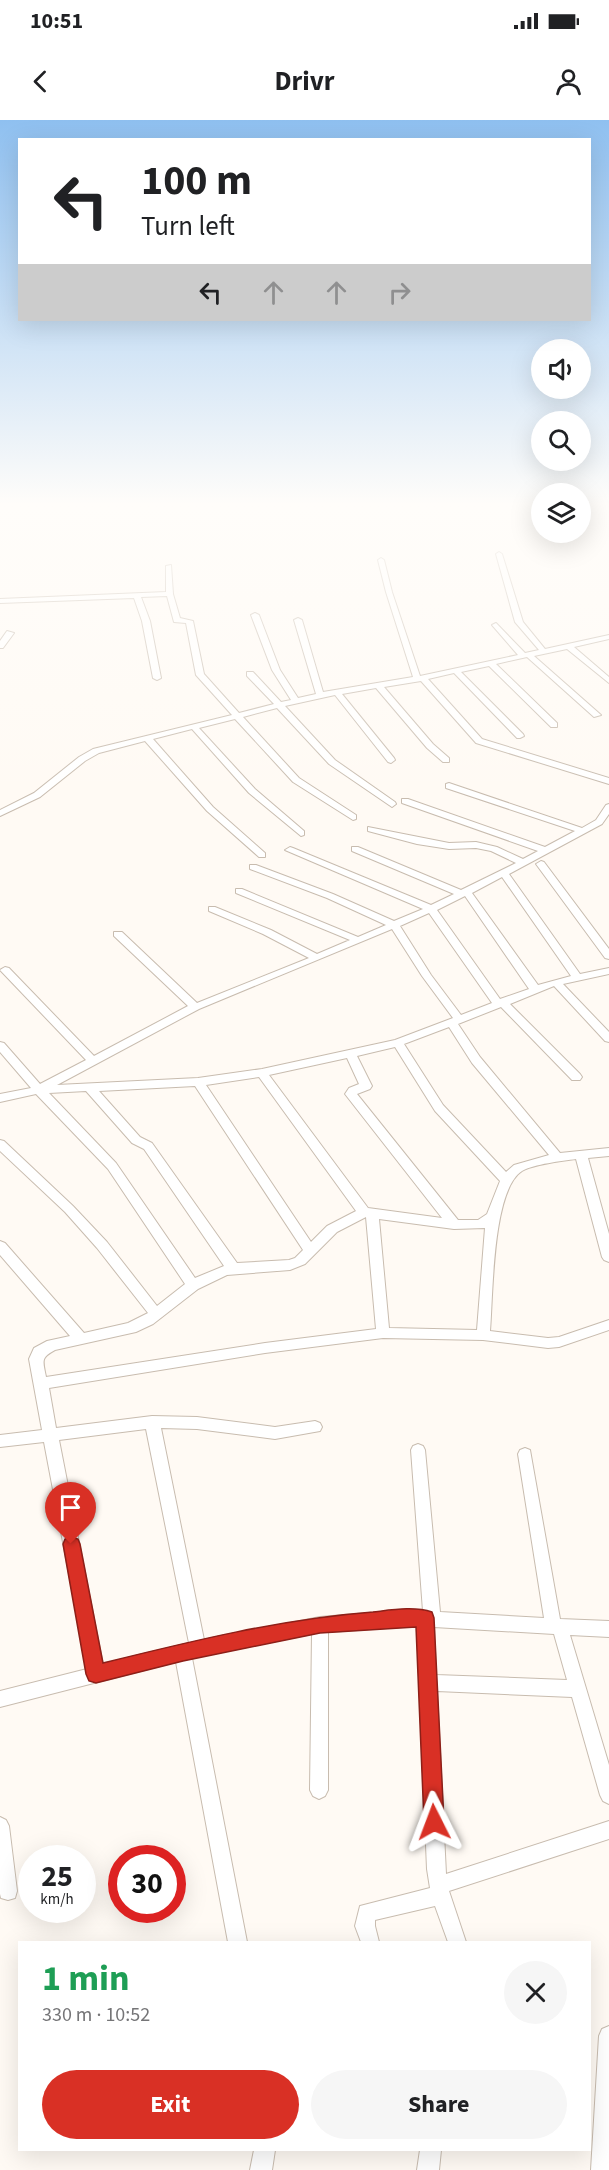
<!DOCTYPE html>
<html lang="en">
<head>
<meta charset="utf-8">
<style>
	:root { --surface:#fff; --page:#f6f6f6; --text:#202124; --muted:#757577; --accent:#d93025 }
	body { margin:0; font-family:"Source Sans 3",sans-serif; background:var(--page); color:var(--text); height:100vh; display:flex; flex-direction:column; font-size:22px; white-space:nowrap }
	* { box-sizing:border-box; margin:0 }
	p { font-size:20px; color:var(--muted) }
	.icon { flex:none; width:33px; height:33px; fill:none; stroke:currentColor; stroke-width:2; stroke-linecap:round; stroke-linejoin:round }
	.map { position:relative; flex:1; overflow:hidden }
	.side { position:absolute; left:18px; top:1821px; width:573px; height:210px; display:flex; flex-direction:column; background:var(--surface); border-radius:0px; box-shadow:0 6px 24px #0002 }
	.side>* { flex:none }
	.top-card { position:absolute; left:18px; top:18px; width:573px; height:183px; border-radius:0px; box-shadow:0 6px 24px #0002; background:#fff; color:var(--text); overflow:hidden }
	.tools { position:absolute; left:531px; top:219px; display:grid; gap:12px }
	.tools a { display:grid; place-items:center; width:60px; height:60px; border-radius:50%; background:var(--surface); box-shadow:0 6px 24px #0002; font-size:30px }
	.speed { position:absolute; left:18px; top:1725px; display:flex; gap:12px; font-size:30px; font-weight:700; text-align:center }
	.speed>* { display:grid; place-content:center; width:78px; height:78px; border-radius:50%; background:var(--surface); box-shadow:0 6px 24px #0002; line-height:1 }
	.speed small { font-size:15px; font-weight:400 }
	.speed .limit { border:9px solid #d22; background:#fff; color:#111 }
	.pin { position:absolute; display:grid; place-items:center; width:51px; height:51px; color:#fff; margin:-62px -26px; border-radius:50% 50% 50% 0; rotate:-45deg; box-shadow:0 0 6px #0007 }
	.pin .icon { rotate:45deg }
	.me { position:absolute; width:66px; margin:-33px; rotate:357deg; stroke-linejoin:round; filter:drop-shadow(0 0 4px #0008) }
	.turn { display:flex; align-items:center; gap:21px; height:126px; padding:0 24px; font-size:27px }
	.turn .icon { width:78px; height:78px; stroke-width:2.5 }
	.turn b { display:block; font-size:42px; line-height:51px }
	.lanes { display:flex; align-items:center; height:57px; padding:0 24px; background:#0003; justify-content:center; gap:30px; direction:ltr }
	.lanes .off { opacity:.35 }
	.round { display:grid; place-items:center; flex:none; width:63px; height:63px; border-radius:32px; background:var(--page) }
	.overview { display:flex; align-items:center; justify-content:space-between; height:102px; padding:0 24px }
	h1 { font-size:36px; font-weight:700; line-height:45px; color:#1e9e55 }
	.action { display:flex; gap:12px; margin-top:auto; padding:12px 24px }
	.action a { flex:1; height:69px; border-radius:36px; background:var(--accent); color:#fff; font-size:24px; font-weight:700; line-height:69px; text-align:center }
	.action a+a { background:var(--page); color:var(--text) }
	.status { display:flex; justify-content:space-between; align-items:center; height:42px; padding:0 30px; background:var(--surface); direction:ltr }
	.status svg { height:16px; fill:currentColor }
	header { display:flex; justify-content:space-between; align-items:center; height:78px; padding:0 24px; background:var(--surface); font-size:27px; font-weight:700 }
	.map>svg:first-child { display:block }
</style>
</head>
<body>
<div class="status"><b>10:51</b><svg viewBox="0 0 49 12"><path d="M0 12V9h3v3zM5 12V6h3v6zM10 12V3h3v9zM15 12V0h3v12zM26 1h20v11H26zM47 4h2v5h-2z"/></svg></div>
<header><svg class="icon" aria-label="back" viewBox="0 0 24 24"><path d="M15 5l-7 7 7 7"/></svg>Drivr<svg class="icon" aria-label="person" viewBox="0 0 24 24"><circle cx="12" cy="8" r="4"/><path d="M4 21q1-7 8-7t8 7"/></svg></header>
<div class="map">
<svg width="609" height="2050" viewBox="0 0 609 2050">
	<rect width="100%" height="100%" fill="#fffaf4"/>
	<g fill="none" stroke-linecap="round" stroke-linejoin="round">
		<g stroke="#c8bcaf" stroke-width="2">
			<path id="minor" d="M499,432l3,2 21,68 22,27 64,-14v4l-35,8 35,30v6l-42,-34 -33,7 67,59 -7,2 -67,-60 -31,7 61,59v4h-6l-62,-61 -28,6 62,62 1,2 -4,2h-3l-63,-65 -26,6 54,60 127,39v6l-133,-41 -55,-62 -37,6 49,57 16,14v4h-6l-16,-14 -51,-60 -34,6 52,64 1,2 -4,3 -3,-1 -53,-67 -50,11 50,54 60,42 1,2 -4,3 -63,-43 -52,-56 -34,9 56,61 57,37v4l-3,1 -60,-38 -58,-63 -36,9 56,61 49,42v4l-3,1 -52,-43 -57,-64 -39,10 60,68 52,46v4h-6l-52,-46 -62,-70 -46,12 -14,8 -45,36 -40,19v-6l34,-17 45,-36 14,-8 139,-34 -36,-40 -10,-52 -12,-1 -7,-26 -26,1 9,24 11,57 -4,2 -4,-2 -11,-57 -8,-23 -134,5v-4l166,-7v-26l5,-1 2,29 7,24 13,3 11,53 35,39 35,-9 -27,-28v-4h6l28,30 10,-2 -19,-30 -21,-55 4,-2 4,2 21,55 18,28 18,-4 -22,-74 4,-2 4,2 21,72 90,-15 -27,-85 -8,-32 3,-2 3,2 8,32 28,84 98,-21 -26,-30 4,-2 29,30 14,-3 -24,-28 -19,-68z
				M7,511l7,2 -11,15h-3v-7z
				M449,663l133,45 14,-8 10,-15 3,-1v10l-7,10 -93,50 71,100 29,-6v6l-46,10 46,48v10l-4,-1 -51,-55 -44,18 70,70 2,3 -2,3h-8l-71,-73 -43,17 22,33 80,96 49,-5v8l-21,2 21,76v28l-5,-2 -2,-3 -26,-98c-14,2 -42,5 -54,12 -30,19 -29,125 -32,160l58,7 11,-1 50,-17v10l-50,17 -11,1 -65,-8 -100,-2 -118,15 -216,35 7,40 96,-12 45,1 78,10 40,-6 5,2 2,4 -2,4 -45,8 -78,-10 -36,-1 43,212 116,-23 85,-7 18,1 -12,-161 2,-4 5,-2 5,2 2,4 15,162 104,6 -26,-164 2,-4 5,-2 5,2 30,169 49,2v16l-39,-2 39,130v39l-6,-3 -3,-6 -28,-98 -135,-6 9,183 163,-53v18l-160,52 17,51h-18l-13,-36 -60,14v6l4,16h-18l-6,-16 5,-20 70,-18 -3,-19 -10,-243 -89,6v158l-3,6 -6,3 -6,-3 -3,-6 2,-156 -120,24 55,284h-19l-52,-280 -176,45v-16l87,-22 -43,-227 -44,5v-12l42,-5 -13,-71 5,-11 13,-7 23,-5 -70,-81v-14l5,2 79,90 44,-10 20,-10 -51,-65 -32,-36 -65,-61v-11l4,1 69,65 34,36 50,64 28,-22 -77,-115 -72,-75 -36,8v-8l31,-6 -31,-36v-10l4,1 36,41 46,-24 -86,-90 5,-3 4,1 85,88 94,-50 -74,-70v-4h8l75,71 112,-45 -46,-24 -54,-23v-4h6l56,23 46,24 33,-14 -114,-47v-4h6l116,48 28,-12 -59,-27 -77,-29v-4h6l77,29 61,27 29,-12 -138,-59 5,-3 3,1 138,57 23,-11 -102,-43v-4h6l103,43 55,-27 -25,-12 -15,-3 -27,1 -32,-5 -49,-13v-4l81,16 27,-1 21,5 26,12 15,-8 -136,-48v-4h6l137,48 30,-16 -129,-43v-4zM502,757l69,99 -33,9 -66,-92zM465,776l64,93 -29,10 -63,-89zM429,793l63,90 -31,12 -30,-40 -31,-49zM392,809l30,47 31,42 -58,22 -133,29 -64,9 -141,7 142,-76zM449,907l23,36 77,92 -35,10 -8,7 -63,-67 -39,-61zM395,927l40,64 65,70 -13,33 -9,6h-20l-101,-126 13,-5 2,-3 -15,-30zM347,938l12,26 -10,4 -4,6 97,124 -74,-10 -99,-133zM259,957l97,134 -29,15 -16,16 -105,-157zM195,966l108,164 -8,8 -6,2 -52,3 -85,-120 -12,-6 -41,-46zM86,971l46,52 12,6 80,117 -29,12 -79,-115 -67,-70zM366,1097l10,112 -111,14 -219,34c-3,-16 -6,-19 9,-27l81,-18 17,-8 45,-35 29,-14 63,-5 15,-6 32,-32zM379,1099l75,10 31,-1 -8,102 -88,-2zM146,1309l43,214 -86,22 -44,-225zM434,1507l120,7 13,46 -131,-5z
				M541,741l3,1 65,87v10l-4,-1 -69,-94z
				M0,1697l6,3 3,6 8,65 -2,7 -7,2 -7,-2 -1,-4z
				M609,1906v144h-18l8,-134 3,-7z
				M254,2030h21l-3,20h-22z
				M420,2030h21l-2,20h-22z"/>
		</g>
		<use href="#minor" fill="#fff" fill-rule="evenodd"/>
	</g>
	<linearGradient id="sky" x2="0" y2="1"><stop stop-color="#8fc0f0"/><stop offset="0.57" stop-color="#fffdfa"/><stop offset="1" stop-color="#fffdfa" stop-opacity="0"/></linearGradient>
	<rect width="609" height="674" fill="url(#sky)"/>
	<path fill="#d93025" stroke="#8d1f18" stroke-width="1.5" d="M71,1417l7,2 2,5 23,119c89,-22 178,-44 270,-51 18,-2 41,-6 59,0l2,6 10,204 -3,8 -7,3 -7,-3 -3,-8 -8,-195 -96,6 -137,28 -87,22 -7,-2 -3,-7 -23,-130 2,-5z"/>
</svg>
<div class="tools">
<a><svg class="icon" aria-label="sound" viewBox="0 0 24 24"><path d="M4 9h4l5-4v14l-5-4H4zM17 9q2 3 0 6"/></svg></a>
<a><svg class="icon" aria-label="search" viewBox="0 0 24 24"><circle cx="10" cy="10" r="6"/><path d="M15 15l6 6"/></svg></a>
<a><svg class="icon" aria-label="layers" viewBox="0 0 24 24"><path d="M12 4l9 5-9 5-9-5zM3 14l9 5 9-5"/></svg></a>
</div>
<div class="speed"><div>25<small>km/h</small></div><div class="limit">30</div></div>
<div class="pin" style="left:71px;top:1424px;background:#d93025"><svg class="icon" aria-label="arrive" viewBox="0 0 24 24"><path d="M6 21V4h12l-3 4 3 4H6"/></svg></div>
<svg class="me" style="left:434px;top:1702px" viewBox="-20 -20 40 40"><path d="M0-17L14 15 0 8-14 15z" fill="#d93025" stroke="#fff" stroke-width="4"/></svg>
<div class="top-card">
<div class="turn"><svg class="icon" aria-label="left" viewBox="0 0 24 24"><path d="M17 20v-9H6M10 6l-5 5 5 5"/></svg><div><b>100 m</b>Turn left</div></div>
<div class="lanes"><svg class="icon" aria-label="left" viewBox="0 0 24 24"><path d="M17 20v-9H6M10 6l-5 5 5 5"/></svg><svg class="icon off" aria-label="ahead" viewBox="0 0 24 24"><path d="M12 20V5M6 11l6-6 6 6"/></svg><svg class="icon off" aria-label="ahead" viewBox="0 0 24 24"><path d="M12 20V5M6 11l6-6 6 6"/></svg><svg class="icon off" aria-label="right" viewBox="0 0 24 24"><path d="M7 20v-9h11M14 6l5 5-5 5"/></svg></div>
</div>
<section class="side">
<div class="overview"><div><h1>1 min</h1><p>330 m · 10:52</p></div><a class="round"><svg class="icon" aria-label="close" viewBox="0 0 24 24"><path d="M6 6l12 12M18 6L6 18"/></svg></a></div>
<div class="action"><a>Exit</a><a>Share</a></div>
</section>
</div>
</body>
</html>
